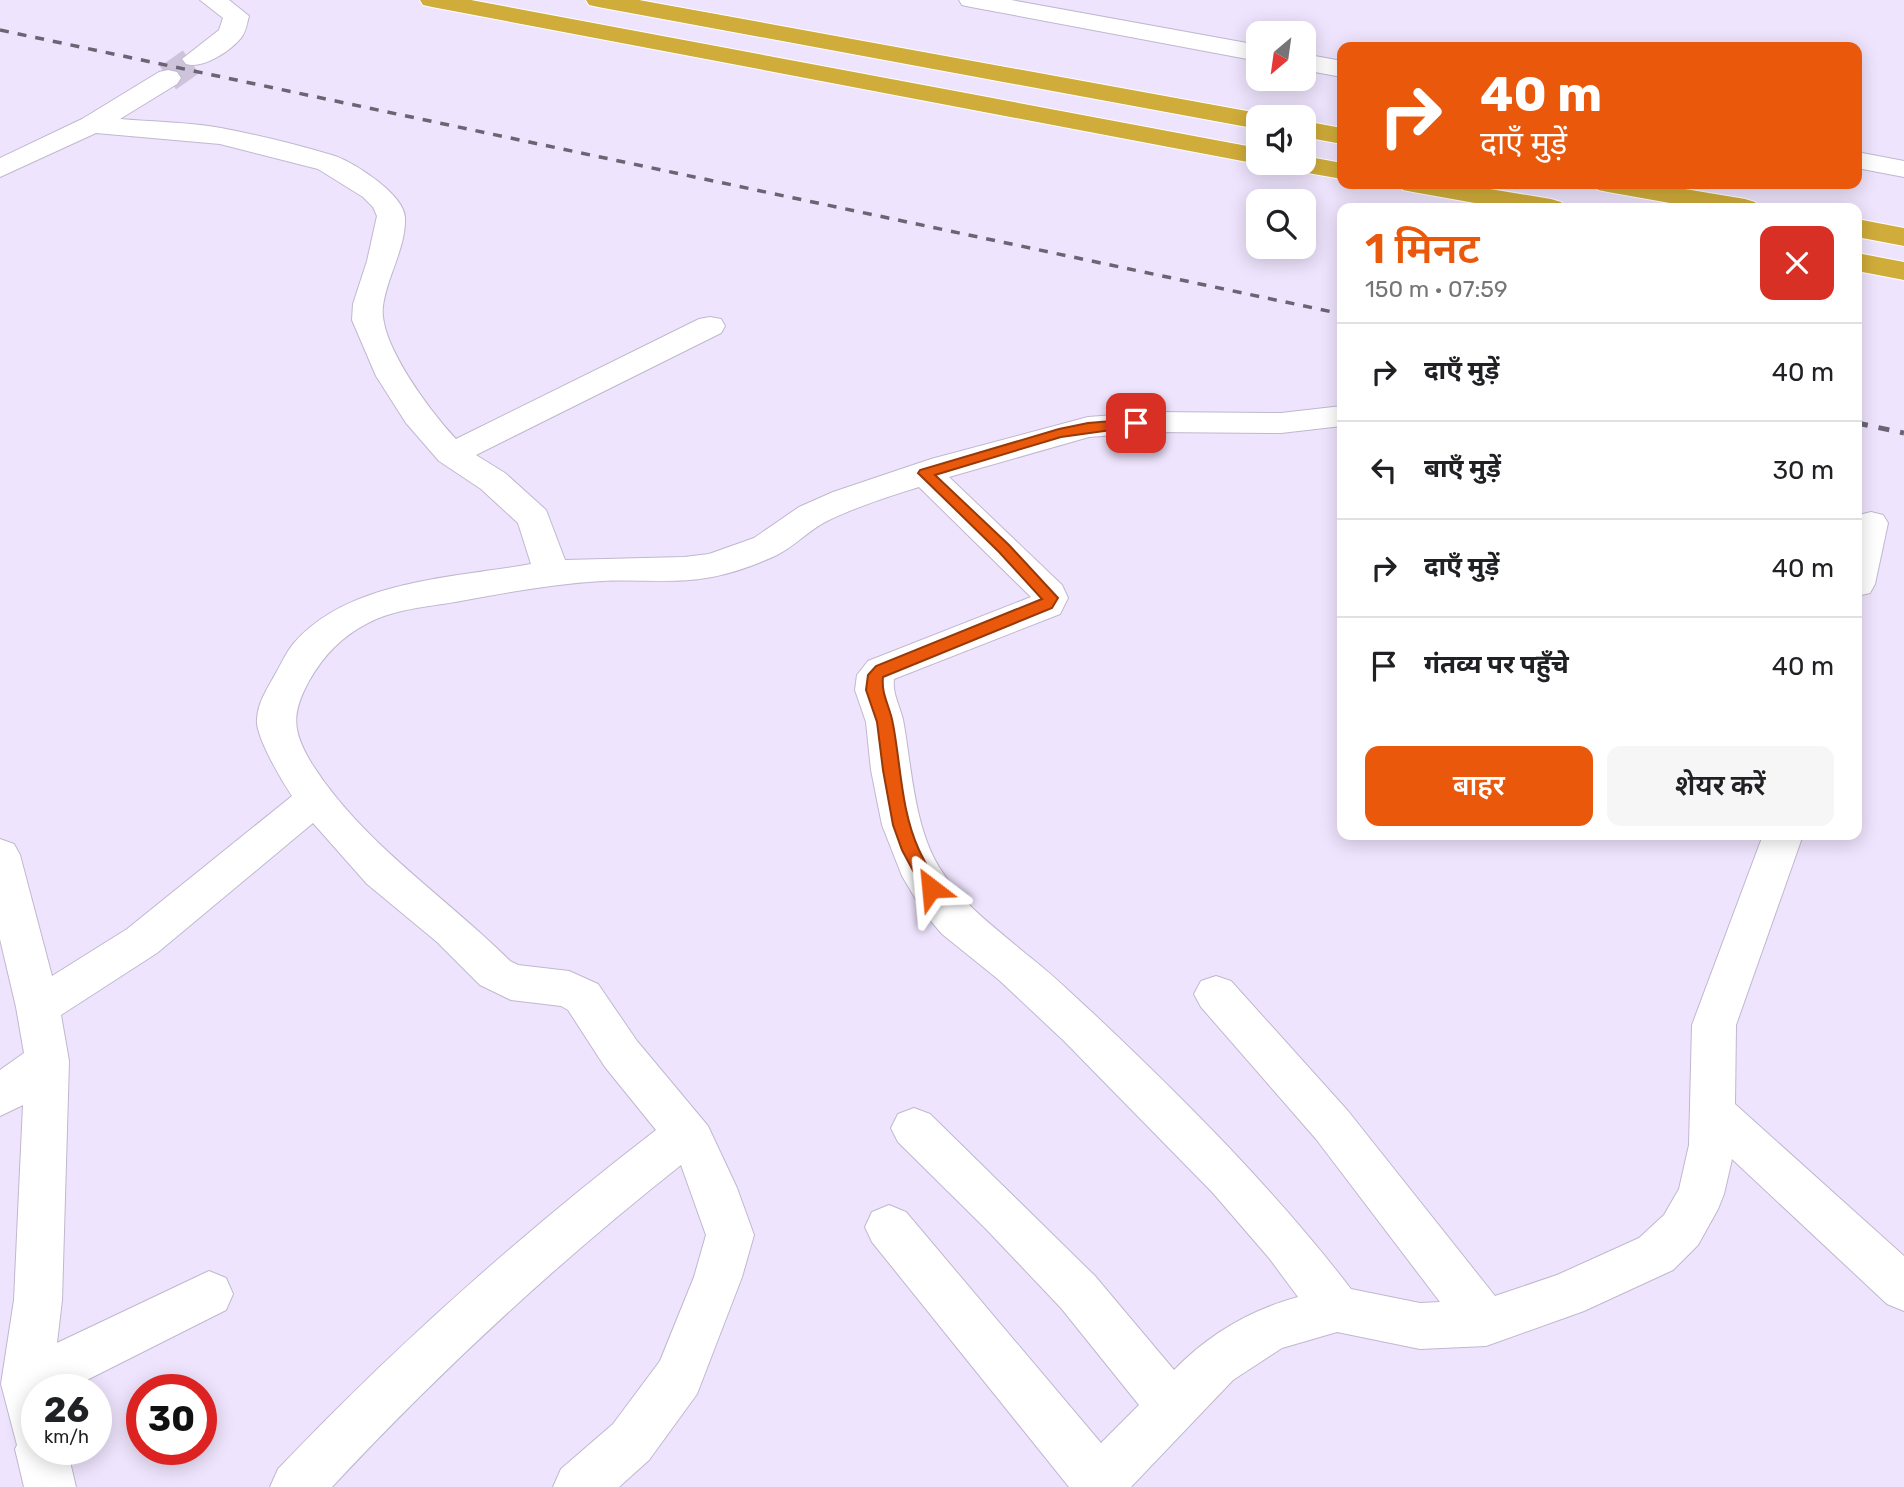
<!DOCTYPE html>
<html lang="hi">
<head>
<meta charset="utf-8">
<style>
	:root { --surface:#fff; --page:#f6f6f6; --text:#202124; --muted:#757577; --line:#e0e0e0; --accent:#ea580c }
	body { margin:0; font-family:Rubik,"Noto Sans Devanagari",sans-serif; background:var(--page); color:var(--text); height:100vh; display:flex; flex-direction:column; font-size:26px; white-space:nowrap }
	* { box-sizing:border-box; margin:0 }
	p { font-size:23px; color:var(--muted) }
	.icon { flex:none; width:38px; height:38px; fill:none; stroke:currentColor; stroke-width:2; stroke-linecap:round; stroke-linejoin:round }
	.map { position:relative; flex:1; overflow:hidden }
	.details { position:absolute; left:1337px; top:203px; width:525px; height:637px; display:flex; flex-direction:column; background:var(--surface); border-radius:14px; box-shadow:0 4px 18px #0003 }
	.details>* { flex:none }
	.top-card { position:absolute; left:1337px; top:42px; width:525px; height:147px; border-radius:14px; box-shadow:0 4px 18px #0003; background:#ea580c; color:#fff; overflow:hidden }
	.needle { width:46px; rotate:209deg }
	.fabs { position:absolute; left:1246px; top:21px; display:grid; gap:14px }
	.fabs a { display:grid; place-items:center; width:70px; height:70px; border-radius:14px; background:var(--surface); box-shadow:0 4px 18px #0003; font-size:35px }
	.speed { position:absolute; left:21px; top:1374px; display:flex; gap:14px; font-size:35px; font-weight:700; text-align:center }
	.speed>* { display:grid; place-content:center; width:91px; height:91px; border-radius:50%; background:var(--surface); box-shadow:0 4px 18px #0003; line-height:1 }
	.speed small { font-size:18px; font-weight:400 }
	.speed .limit { border:10px solid #d22; background:#fff; color:#111 }
	.pin { position:absolute; display:grid; place-items:center; width:60px; height:60px; color:#fff; margin:-30px; border-radius:14px; box-shadow:0 4px 10px #0006 }
	.me { position:absolute; width:77px; margin:-38px; rotate:331deg; stroke-linejoin:round; filter:drop-shadow(0 0 5px #0008) }
	.turn { display:flex; align-items:center; gap:24px; height:147px; padding:0 28px; font-size:32px }
	.turn .icon { width:91px; height:91px; stroke-width:2.5 }
	.turn b { display:block; font-size:49px; line-height:60px }
	.round { display:grid; place-items:center; flex:none; width:74px; height:74px; border-radius:14px; background:var(--page) }
	.head { display:flex; align-items:center; justify-content:space-between; height:119px; padding:0 28px }
	h1 { font-size:42px; font-weight:600; line-height:52px; color:var(--accent) }
	.cta { display:flex; gap:14px; margin-top:auto; padding:14px 28px }
	.cta a { flex:1; height:80px; border-radius:14px; background:var(--accent); color:#fff; font-size:28px; font-weight:600; line-height:80px; text-align:center }
	.cta a+a { background:var(--page); color:var(--text) }
	ul { padding:0; list-style:none }
	li { display:flex; align-items:center; gap:21px; height:98px; padding:0 28px; border-top:2px solid var(--line) }
	li div { flex:1 }
	li b { display:block; font-size:26px }
	li em { font-style:normal }
	.map>svg:first-child { display:block }
</style>
</head>
<body>
<div class="map">
<svg width="1904" height="1487" viewBox="0 0 1904 1487">
	<rect width="100%" height="100%" fill="#eee4fd"/>
	<g fill="none" stroke-linecap="round" stroke-linejoin="round">
		<path stroke="#cdc4db" stroke-width="28" stroke-dasharray="28 14" stroke-linecap="butt" d="M168,78l27,-19"/>
		<g stroke="#c1b7cf" stroke-width="2">
			<path id="minor" d="M200,0h29l20,16c-2,7 -3,16 -8,22 -12,14 -38,31 -55,26l-4,-5 37,-29 4,-12z
				M959,0h52l247,45v16l-287,-54 -9,-2z
				M1304,54l38,7v16l-38,-7z
				M168,70l9,2 4,6 -4,6 -57,35c33,3 68,3 101,9 37,7 78,17 114,28 20,7 70,39 70,62 1,30 -18,58 -22,88 -5,37 48,106 73,133l243,-120 11,-2 11,2 4,7 -4,7 -245,122 29,18 41,37 19,50 119,-3 25,-3 45,-16 45,-31 34,-15 98,-33 157,-42 67,-5 126,1 61,-7v20l-61,7 -126,-1 -66,5 -140,40 113,108 6,13 -8,16 -166,65c-2,17 8,30 10,46 8,47 11,108 39,148 22,34 53,55 83,81 24,18 46,40 68,60 91,86 180,175 257,275l69,14 20,-1 -124,-163 -115,-132 -7,-13 7,-13 15,-5 15,5 117,130 147,185 62,-21 82,-37 25,-23 15,-26 10,-44 3,-120 71,-190h40l-67,190 -1,79 169,152v55l-17,-7 -155,-145 -8,35 -6,15 -20,36 -25,25 -89,41 -98,35 -66,3 -83,-17 -55,16 -49,32 -102,107h-62l-197,-245 -7,-15 7,-15 17,-7 17,7 195,231 38,-38 -78,-97 -74,-78 -89,-88 -7,-14 7,-14 16,-6 16,6 165,162 79,94c35,-36 76,-60 124,-73l-29,-39 -56,-65 -149,-152 -65,-61 -57,-46 -18,-21 -22,-37 -20,-51 -11,-55 -5,-48 -11,-32 2,-15 11,-14 163,-64 -112,-110c-31,10 -64,20 -94,35 -17,9 -30,24 -48,33 -19,9 -44,18 -65,22 -36,7 -74,2 -110,4 -50,3 -98,12 -147,21 -29,5 -60,7 -87,21 -26,13 -45,33 -59,58 -18,33 -17,50 3,83 51,80 132,131 198,197l8,4 51,6 29,13 39,57 71,85 29,62 17,47 -12,42 -45,117 -48,66 -30,27h-66l8,-18 52,-45 47,-63 34,-84 12,-42 -25,-70c-125,99 -241,206 -349,322h-62l8,-18c117,-123 243,-235 378,-339l-51,-63 -37,-57 -7,-4 -50,-6 -31,-15 -43,-43 -70,-58 -54,-61 -156,130 -96,62 8,46 -7,239 -5,43 152,-72 17,7 7,16 -7,16 -159,80h-30v59h30l9,38h-52l-9,-38 2,-4 -16,-61 13,-84 9,-195 -23,11v-46l24,-17 -8,-46 -16,-68v-100l14,5 6,11 32,121 75,-47 165,-133c-10,-15 -37,-60 -35,-77 1,-18 12,-33 20,-48 5,-9 10,-20 17,-28 55,-63 159,-65 237,-79l-13,-41 -37,-34 -42,-28 -33,-38 -30,-47 -24,-56 1,-16 14,-43 10,-45 -4,-9 -10,-10 -45,-28 -98,-25 -124,-11 -96,44v-19l82,-39 77,-47z
				M1857,152l47,9v16l-47,-9z
				M1871,512l12,3 5,8 -13,61 -5,9 -13,3v-78l2,-3z"/>
		</g>
		<g stroke="#fff" stroke-width="2">
			<path id="trunk" d="M420,0h51l787,148v15h6l-6,1 -826,-157 -9,-2z
				M586,0h53l619,113 11,4h-11v12l-660,-122 -9,-2z
				M1304,121l38,7v16l-38,-7z
				M1304,156l38,7v16l-57,-10 -4,-6h23z
				M1399,184h61l91,15 10,3 4,6h-62l-90,-16 -10,-2z
				M1594,184h61l90,15 10,3 4,6h-61l-90,-16 -10,-2z
				M1857,219l47,9v18l-47,-9z
				M1857,253l47,9v18l-47,-9z"/>
		</g>
		<use href="#minor" fill="#fff" fill-rule="evenodd"/>
		<use href="#trunk" fill="#d0ac3a" fill-rule="evenodd"/>
		<path stroke="#6a6473" stroke-width="3.5" stroke-dasharray="9 9" stroke-linecap="butt" d="M0,30l1342,284"/>
		<path stroke="#6a6473" stroke-width="5" stroke-dasharray="11 11" stroke-linecap="butt" d="M1857,423l47,10"/>
	</g>
	<path fill="#ea580c" stroke="#983908" stroke-width="2" d="M1136,419l5,1v6l-80,11 -126,38 74,70 49,53 -6,10 -169,69c-2,18 7,29 10,47 8,42 8,87 26,126 6,13 14,26 20,38l-2,5h-12l-23,-43 -9,-25 -10,-55 -6,-48 -11,-32 2,-15 8,-9 166,-67 -43,-47 -81,-79 2,-3 139,-41 29,-6z"/>
</svg>
<div class="fabs">
<a><svg class="needle" viewBox="-14 -14 28 28"><path d="M0-13l5 13h-10z" fill="#e53935"/><path d="M0 13l5-13h-10z" fill="#757577"/></svg></a>
<a><svg class="icon" aria-label="sound" viewBox="0 0 24 24"><path d="M4 9h4l5-4v14l-5-4H4zM17 9q2 3 0 6"/></svg></a>
<a><svg class="icon" aria-label="search" viewBox="0 0 24 24"><circle cx="10" cy="10" r="6"/><path d="M15 15l6 6"/></svg></a>
</div>
<div class="speed"><div>26<small>km/h</small></div><div class="limit">30</div></div>
<div class="pin" style="left:1136px;top:423px;background:#d93025"><svg class="icon" aria-label="arrive" viewBox="0 0 24 24"><path d="M6 21V4h12l-3 4 3 4H6"/></svg></div>
<svg class="me" style="left:931px;top:888px" viewBox="-20 -20 40 40"><path d="M0-17L14 15 0 8-14 15z" fill="#ea580c" stroke="#fff" stroke-width="4"/></svg>
<div class="top-card">
<div class="turn"><svg class="icon" aria-label="right" viewBox="0 0 24 24"><path d="M7 20v-9h11M14 6l5 5-5 5"/></svg><div><b>40 m</b>दाएँ मुड़ें</div></div>
</div>
<section class="details">
<div class="head"><div><h1>1 मिनट</h1><p>150 m · 07:59</p></div><a class="round" style="background:#d93025;color:#fff"><svg class="icon" aria-label="close" viewBox="0 0 24 24"><path d="M6 6l12 12M18 6L6 18"/></svg></a></div>
<ul>
<li><svg class="icon" aria-label="right" viewBox="0 0 24 24"><path d="M7 20v-9h11M14 6l5 5-5 5"/></svg><div><b>दाएँ मुड़ें</b></div><em>40 m</em></li>
<li><svg class="icon" aria-label="left" viewBox="0 0 24 24"><path d="M17 20v-9H6M10 6l-5 5 5 5"/></svg><div><b>बाएँ मुड़ें</b></div><em>30 m</em></li>
<li><svg class="icon" aria-label="right" viewBox="0 0 24 24"><path d="M7 20v-9h11M14 6l5 5-5 5"/></svg><div><b>दाएँ मुड़ें</b></div><em>40 m</em></li>
<li><svg class="icon" aria-label="arrive" viewBox="0 0 24 24"><path d="M6 21V4h12l-3 4 3 4H6"/></svg><div><b>गंतव्य पर पहुँचे</b></div><em>40 m</em></li>
</ul>
<div class="cta"><a>बाहर</a><a>शेयर करें</a></div>
</section>
</div>
</body>
</html>
